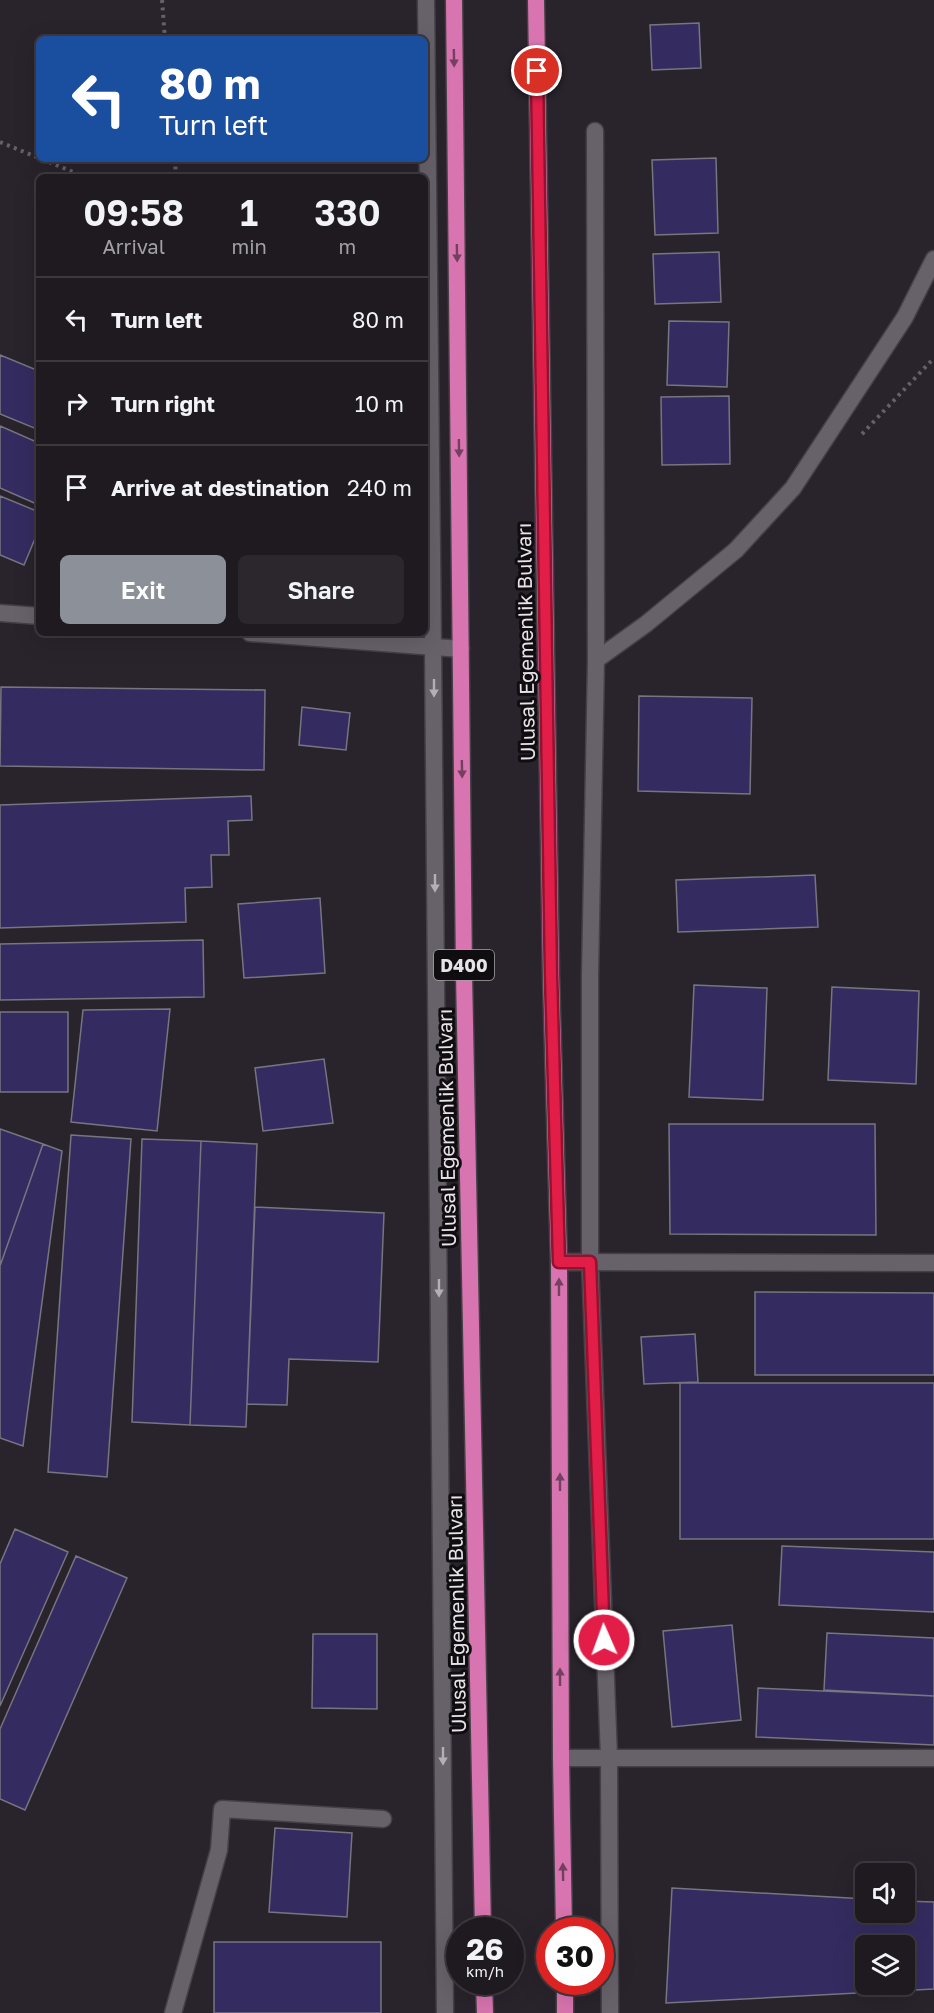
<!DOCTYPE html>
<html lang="en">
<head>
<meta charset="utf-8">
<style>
	:root { --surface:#1f1a20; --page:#2c272d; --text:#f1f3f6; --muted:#a1a1a5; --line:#3c383e; --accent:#8c9099 }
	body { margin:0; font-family:"Golos Text",sans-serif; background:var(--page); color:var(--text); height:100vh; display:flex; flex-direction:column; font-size:22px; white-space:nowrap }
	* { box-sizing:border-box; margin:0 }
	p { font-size:20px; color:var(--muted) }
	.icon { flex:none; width:33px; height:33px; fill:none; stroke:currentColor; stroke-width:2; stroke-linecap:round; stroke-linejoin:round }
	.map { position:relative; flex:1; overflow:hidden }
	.drawer { position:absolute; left:36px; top:174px; width:392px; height:462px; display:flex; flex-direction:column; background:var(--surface); border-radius:9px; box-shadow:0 6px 24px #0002,0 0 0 2px var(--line) }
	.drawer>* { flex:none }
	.hud { position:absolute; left:36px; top:36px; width:392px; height:126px; border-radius:9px; box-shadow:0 6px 24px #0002,0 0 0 2px var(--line); background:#1a4fa0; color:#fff; overflow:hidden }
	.fabs { position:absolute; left:855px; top:1863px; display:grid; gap:12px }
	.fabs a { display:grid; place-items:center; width:60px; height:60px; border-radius:9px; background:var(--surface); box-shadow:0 6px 24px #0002,0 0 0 2px var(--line); font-size:30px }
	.speed { position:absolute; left:446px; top:1917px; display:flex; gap:12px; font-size:30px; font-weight:700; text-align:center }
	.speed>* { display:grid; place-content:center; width:78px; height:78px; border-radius:50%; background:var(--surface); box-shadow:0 6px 24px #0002,0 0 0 2px var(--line); line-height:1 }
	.speed small { font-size:15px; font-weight:400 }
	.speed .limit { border:9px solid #d22; background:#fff; color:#111 }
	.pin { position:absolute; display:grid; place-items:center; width:51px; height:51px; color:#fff; margin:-26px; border:3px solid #fff; border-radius:50%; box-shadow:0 2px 6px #0007 }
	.me { position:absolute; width:66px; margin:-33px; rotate:358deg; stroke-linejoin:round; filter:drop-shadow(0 0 4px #0008) }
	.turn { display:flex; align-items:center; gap:21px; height:126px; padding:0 24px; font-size:27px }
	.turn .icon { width:78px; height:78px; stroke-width:2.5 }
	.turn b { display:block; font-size:42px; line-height:51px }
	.eta { display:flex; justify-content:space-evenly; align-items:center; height:102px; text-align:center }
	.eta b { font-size:36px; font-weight:600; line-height:42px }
	.action { display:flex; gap:12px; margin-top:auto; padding:12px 24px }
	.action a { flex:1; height:69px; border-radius:9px; background:var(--accent); color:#fff; font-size:24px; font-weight:600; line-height:69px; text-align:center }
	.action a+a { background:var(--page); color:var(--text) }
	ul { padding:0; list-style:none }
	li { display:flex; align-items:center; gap:18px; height:84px; padding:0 24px; border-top:2px solid var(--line) }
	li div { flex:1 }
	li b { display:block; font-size:22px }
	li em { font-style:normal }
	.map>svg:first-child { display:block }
</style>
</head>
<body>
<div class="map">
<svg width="934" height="2013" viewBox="0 0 934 2013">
	<rect width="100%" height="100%" fill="#29232b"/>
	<path fill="#342c60" stroke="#767580" stroke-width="1.5" fill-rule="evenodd" d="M699,23l2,45 -49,2 -2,-45z
		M716,158l2,75 -63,2 -3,-75z
		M719,252l2,50 -66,2 -2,-50z
		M669,321l60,1 -2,65 -60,-2z
		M0,355l39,16v59l-39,-16z
		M729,396l1,68 -68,1 -1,-68z
		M0,426l39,17v62l-39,-17z
		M0,496l39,16v17l-15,36 -24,-10z
		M1,687l264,3 -1,80 -264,-4z
		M639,696l113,2 -2,96 -112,-3z
		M302,707l48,6 -4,37 -47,-5z
		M251,796l1,24 -24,1 1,34h-18l1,32 -27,1 1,34 -186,6v-123z
		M815,875l3,52 -140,5 -2,-52z
		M320,898l5,75 -81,5 -6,-74z
		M203,940l1,57 -204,3v-56z
		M694,985l73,3 -4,112 -74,-3z
		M832,987l87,4 -3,93 -88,-4z
		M170,1009l-13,122 -86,-9 12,-112z
		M0,1012h68v80h-68z
		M324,1059l9,64 -70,8 -8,-63z
		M669,1124h206l1,111 -206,-1z
		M0,1129l43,15 -43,122z
		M71,1135l60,4 -24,338 -59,-5z
		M142,1139l59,2 -11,284 -58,-3z
		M201,1141l56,3 -11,283 -56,-2z
		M43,1144l19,7 -39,295 -23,-8v-172z
		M255,1207l129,6 -6,149 -89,-3 -2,46 -40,-1z
		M755,1292l179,1v82h-179z
		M695,1334l3,48 -54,2 -3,-47z
		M680,1383h254v156h-254z
		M15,1529l53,23 -68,154v-142z
		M782,1546l152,6v60l-155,-7z
		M76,1556l51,22 -102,232 -25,-11v-70z
		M732,1625l9,95 -69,7 -9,-96z
		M827,1633l107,5v58l-110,-6z
		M313,1634h64v75l-65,-1z
		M758,1688l176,8v49l-178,-8z
		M275,1828l77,5 -5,84 -78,-5z
		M672,1888l194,11v13h38v-11l30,1v87l-268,14zM866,1946h38v38h-38z
		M214,1942h167v71h-167z"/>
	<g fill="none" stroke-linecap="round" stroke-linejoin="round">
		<g stroke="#444046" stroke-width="19">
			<path id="minor" d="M426,0l7,647 12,1366
				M595,131l1,529 -6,316v286l19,495 1,256
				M596,660l50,-36 90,-74 57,-62 112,-171 29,-58
				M559,1262l375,1
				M561,1758h373
				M173,2013l46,-163 3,-41 161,10"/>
		</g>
		<g stroke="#444046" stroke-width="19">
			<path id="tertiary" d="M0,613l39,3
				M250,633l211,16"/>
		</g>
		<g stroke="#444046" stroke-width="19">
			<path id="trunk" d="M454,0l10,974 19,956
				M536,0l15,975 8,287 2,496 3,172
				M484,1982l1,31
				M565,1982v31"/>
		</g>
		<path stroke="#666168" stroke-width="4" stroke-dasharray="3 4.5" stroke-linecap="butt" d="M162,0l3,39
			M0,142l39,16
			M42,159l43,18
			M175,159l1,18
			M862,434l72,-76"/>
		<use href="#minor" stroke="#67616a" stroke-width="16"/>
		<use href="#tertiary" stroke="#67616a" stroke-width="16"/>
		<use href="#trunk" stroke="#d874af" stroke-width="16"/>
	</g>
	<defs><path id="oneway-solid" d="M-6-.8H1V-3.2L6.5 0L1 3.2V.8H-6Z" transform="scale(1.5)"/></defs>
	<g fill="#744060">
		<use href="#oneway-solid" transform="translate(454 58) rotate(89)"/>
		<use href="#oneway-solid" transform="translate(457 253) rotate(89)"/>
		<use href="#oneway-solid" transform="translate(459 448) rotate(89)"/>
		<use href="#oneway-solid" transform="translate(462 769) rotate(89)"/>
		<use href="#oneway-solid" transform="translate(559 1287) rotate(-90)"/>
		<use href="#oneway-solid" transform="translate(560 1482) rotate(-90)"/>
		<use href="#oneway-solid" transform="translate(560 1677) rotate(-90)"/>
		<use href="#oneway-solid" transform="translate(563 1872) rotate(-91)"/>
	</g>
	<g fill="#b4afb6">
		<use href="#oneway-solid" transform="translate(434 688) rotate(90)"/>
		<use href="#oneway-solid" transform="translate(435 883) rotate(90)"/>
		<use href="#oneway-solid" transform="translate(439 1288) rotate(90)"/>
		<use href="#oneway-solid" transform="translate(443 1756) rotate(90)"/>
	</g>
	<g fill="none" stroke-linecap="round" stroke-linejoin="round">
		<g stroke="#92132f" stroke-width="15">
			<path id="route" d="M537,71l14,904 8,287h31l14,378"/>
		</g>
		<use href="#route" stroke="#e11d48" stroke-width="10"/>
	</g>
	<g text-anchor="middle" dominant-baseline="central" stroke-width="6" stroke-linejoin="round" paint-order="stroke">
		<rect fill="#100d11" stroke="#a6a3a8" stroke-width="1.5" x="434" y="950" width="60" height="30" rx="4.5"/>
		<g font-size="18" font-weight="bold" fill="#e7e3e8">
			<text x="464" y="965">D400</text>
		</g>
		<g font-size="20" fill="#e7e3e8" stroke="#100d11">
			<text transform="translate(525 642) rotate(-91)">Ulusal Egemenlik Bulvarı</text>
			<text transform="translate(446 1128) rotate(-91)">Ulusal Egemenlik Bulvarı</text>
			<text transform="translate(456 1614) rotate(-91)">Ulusal Egemenlik Bulvarı</text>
		</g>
	</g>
</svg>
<div class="fabs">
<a><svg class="icon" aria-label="sound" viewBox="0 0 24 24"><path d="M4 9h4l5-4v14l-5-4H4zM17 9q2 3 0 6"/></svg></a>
<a><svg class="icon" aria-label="layers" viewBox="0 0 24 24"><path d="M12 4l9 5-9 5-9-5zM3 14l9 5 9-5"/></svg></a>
</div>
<div class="speed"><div>26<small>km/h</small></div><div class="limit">30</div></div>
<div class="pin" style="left:537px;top:71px;background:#d93025"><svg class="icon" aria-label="arrive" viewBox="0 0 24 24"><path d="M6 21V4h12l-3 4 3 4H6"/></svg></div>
<svg class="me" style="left:604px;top:1640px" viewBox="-20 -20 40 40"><circle r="17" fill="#e11d48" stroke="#fff" stroke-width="3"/><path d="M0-11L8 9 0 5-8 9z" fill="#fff"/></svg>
<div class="hud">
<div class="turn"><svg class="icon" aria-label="left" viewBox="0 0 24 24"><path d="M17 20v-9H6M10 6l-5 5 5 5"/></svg><div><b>80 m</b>Turn left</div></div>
</div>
<section class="drawer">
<div class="eta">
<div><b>09:58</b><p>Arrival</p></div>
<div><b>1</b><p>min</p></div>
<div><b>330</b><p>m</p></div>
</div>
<ul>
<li><svg class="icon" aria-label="left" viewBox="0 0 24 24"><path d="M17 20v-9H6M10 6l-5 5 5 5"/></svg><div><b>Turn left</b></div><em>80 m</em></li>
<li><svg class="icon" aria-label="right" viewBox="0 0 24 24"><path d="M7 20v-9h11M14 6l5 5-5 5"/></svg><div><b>Turn right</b></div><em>10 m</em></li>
<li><svg class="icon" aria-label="arrive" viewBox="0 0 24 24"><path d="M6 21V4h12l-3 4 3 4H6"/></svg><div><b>Arrive at destination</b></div><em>240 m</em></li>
</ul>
<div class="action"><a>Exit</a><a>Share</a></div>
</section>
</div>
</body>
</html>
